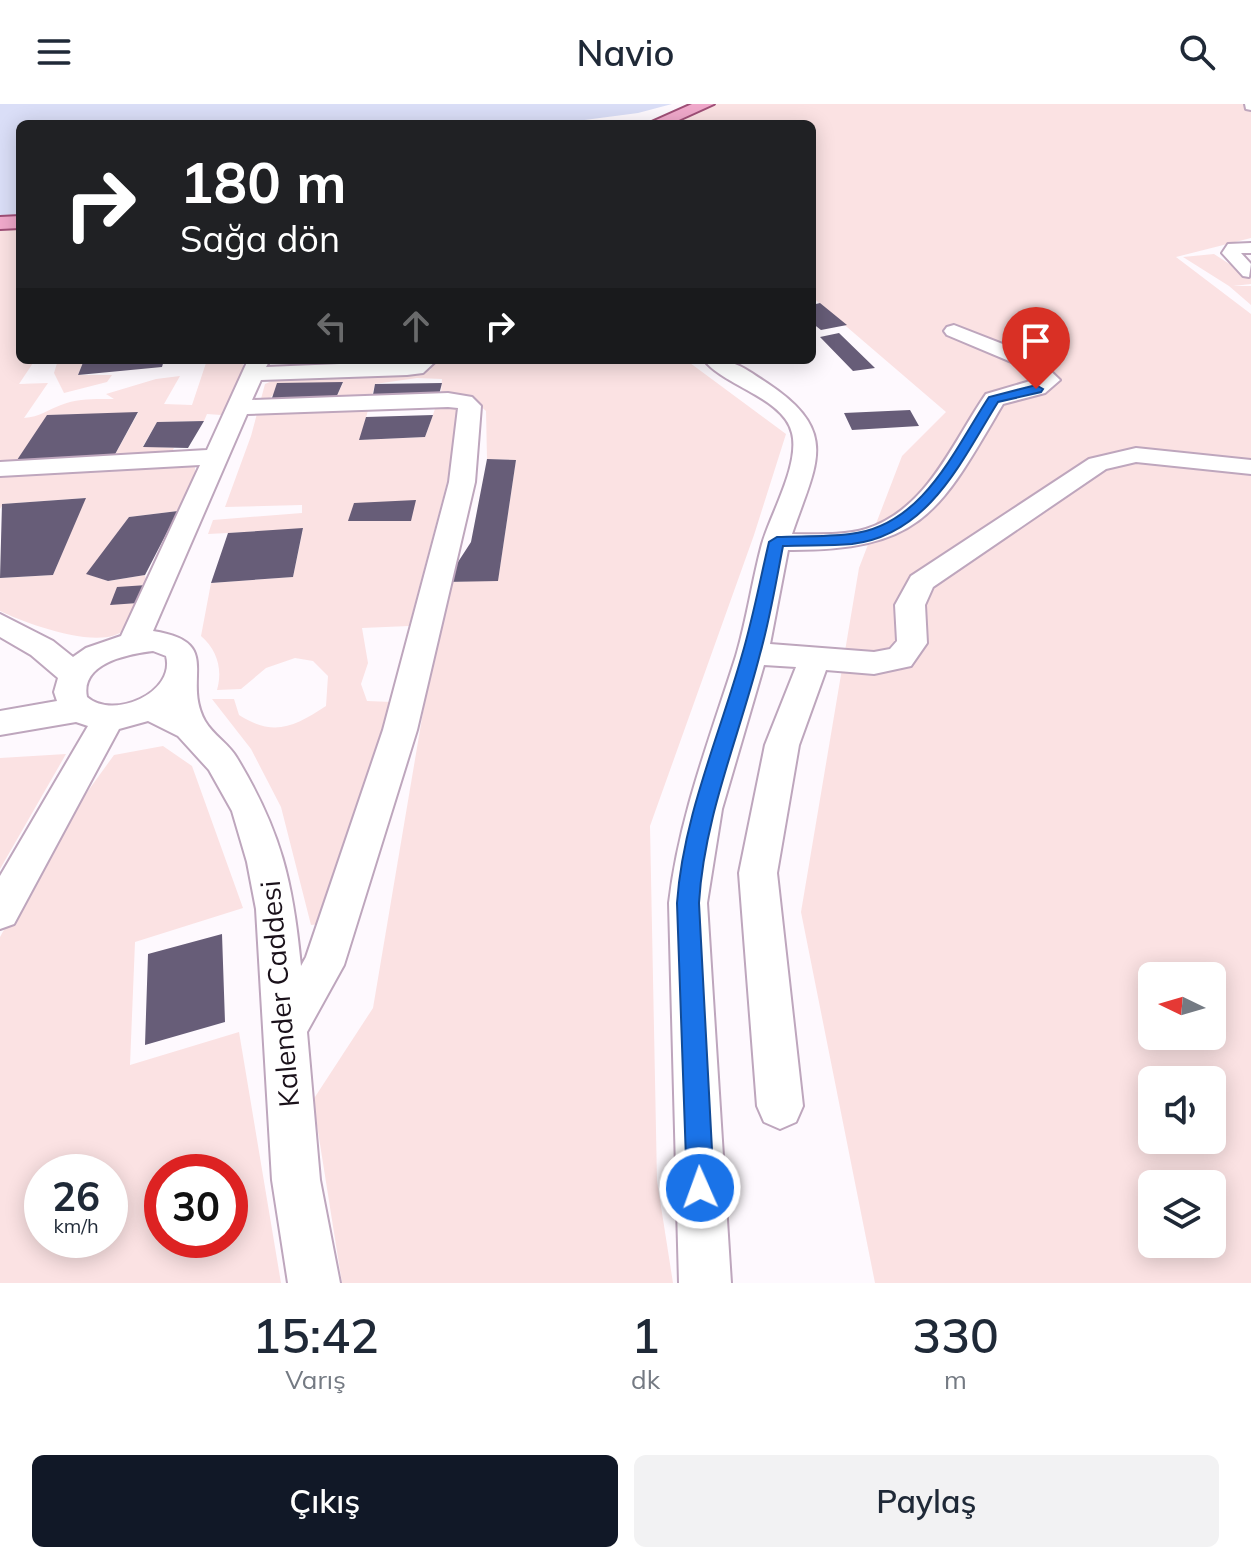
<!DOCTYPE html>
<html lang="tr">
<head>
<meta charset="utf-8">
<style>
	:root { --surface:#fff; --page:#f2f2f3; --text:#1f2937; --muted:#747a83; --accent:#111827 }
	body { margin:0; font-family:Mulish,sans-serif; background:var(--page); color:var(--text); height:100vh; display:flex; flex-direction:column; font-size:30px; white-space:nowrap }
	* { box-sizing:border-box; margin:0 }
	p { font-size:26px; color:var(--muted) }
	.icon { flex:none; width:44px; height:44px; fill:none; stroke:currentColor; stroke-width:2; stroke-linecap:round; stroke-linejoin:round }
	.map { position:relative; height:1179px; overflow:hidden }
	.drawer { display:flex; flex-direction:column; background:var(--surface); flex:1 }
	.drawer>* { flex:none }
	.top-card { position:absolute; left:16px; top:16px; width:800px; height:244px; border-radius:12px; box-shadow:0 4px 20px #0003; background:#202124; color:#fff; overflow:hidden }
	.needle { width:52px; rotate:275deg }
	.tools { position:absolute; left:1138px; top:858px; display:grid; gap:16px }
	.tools a { display:grid; place-items:center; width:88px; height:88px; border-radius:12px; background:var(--surface); box-shadow:0 4px 20px #0003; font-size:40px }
	.speed { position:absolute; left:24px; top:1050px; display:flex; gap:16px; font-size:40px; font-weight:700; text-align:center }
	.speed>* { display:grid; place-content:center; width:104px; height:104px; border-radius:50%; background:var(--surface); box-shadow:0 4px 20px #0003; line-height:1 }
	.speed small { font-size:20px; font-weight:400 }
	.speed .limit { border:12px solid #d22; background:#fff; color:#111 }
	.pin { position:absolute; display:grid; place-items:center; width:68px; height:68px; color:#fff; margin:-82px -34px; border-radius:50% 50% 50% 0; rotate:-45deg; box-shadow:0 0 8px #0007 }
	.pin .icon { rotate:45deg }
	.me { position:absolute; width:88px; margin:-44px; rotate:358deg; stroke-linejoin:round; filter:drop-shadow(0 0 6px #0008) }
	.turn { display:flex; align-items:center; gap:28px; height:168px; padding:0 32px; font-size:36px }
	.turn .icon { width:104px; height:104px; stroke-width:2.5 }
	.turn b { display:block; font-size:56px; line-height:68px }
	.lanes { display:flex; align-items:center; height:76px; padding:0 32px; background:#0003; justify-content:center; gap:40px; direction:ltr }
	.lanes .off { opacity:.35 }
	.eta { display:flex; justify-content:space-evenly; align-items:center; height:136px; text-align:center }
	.eta b { font-size:48px; font-weight:600; line-height:56px }
	.cta { display:flex; gap:16px; margin-top:auto; padding:16px 32px }
	.cta a { flex:1; height:92px; border-radius:12px; background:var(--accent); color:#fff; font-size:32px; font-weight:600; line-height:92px; text-align:center }
	.cta a+a { background:var(--page); color:var(--text) }
	header { display:flex; justify-content:space-between; align-items:center; height:104px; padding:0 32px; background:var(--surface); font-size:36px; font-weight:600 }
	.map>svg:first-child { display:block }
</style>
</head>
<body>
<header><svg class="icon" aria-label="menu" viewBox="0 0 24 24"><path d="M4 6h16M4 12h16M4 18h16"/></svg>Navio<svg class="icon" aria-label="search" viewBox="0 0 24 24"><circle cx="10" cy="10" r="6"/><path d="M15 15l6 6"/></svg></header>
<div class="map">
<svg width="1251" height="1179" viewBox="0 0 1251 1179">
	<rect width="100%" height="100%" fill="#fef9fe"/>
	<path fill="#fbe2e3" fill-rule="evenodd" d="M715,0h532l-3,2 7,3v129l-75,19 75,57v969h-376l-74,-371 58,-344 43,-112 44,-44 -134,-115v-173h-137zM1152,872h60v60h-60zM1152,976h60v60h-60zM1152,1080h60v60h-60z
		M20,119v137h15l-16,24 29,-1 -24,35c16,-1 23,-8 37,-13 17,-7 35,-6 53,-6l-8,-5 50,-15 24,-3 -16,28 28,1 15,-45h36v32l-8,24 -28,-2 -3,7 -47,1 -14,24 31,2 -9,16 24,-1 6,4v7l-17,37 -49,6 -42,57 21,7 37,-6 2,10 -37,19 28,-1c-3,7 -6,17 -11,24 -21,27 -102,-4 -127,-16v-33l53,-3 32,-77 -82,6 -3,5v-284zM138,309l-25,45 -97,4 32,-47z
		M1214,150l37,24v6l-18,2h18v19l-22,-19 -46,-29z
		M58,256h26l-6,15h34l-5,7 -43,11 -10,-20z
		M437,256h249l100,74 -32,101 -104,291 7,355 16,102h-331l-29,-183 60,-92 72,-426 53,-2 18,-120 -29,-1 -1,-48 -16,-14 -29,-4 1,-14 -25,-1 -42,6 -15,56 65,-3 11,-31h26l2,12 -55,208 -47,2 6,35 -7,21 6,17 25,1 -70,222 -11,1 -30,-118 -30,-58 -39,-50h22l5,16c35,22 55,12 87,-9l2,-30 -15,-15 -18,-3 -29,10 -25,21 -24,1c6,-21 0,-40 -16,-54l10,-53 82,-6 10,-48 -95,5 5,-14 89,-7v-8l-77,2 26,-71 14,-52 20,-9 129,-1 16,-4zM343,279l-8,17 -75,6 13,-11z
		M163,642l29,20 51,142 -108,34 -5,123 109,-33 42,251h-281v-346l56,-102 58,-80zM42,1068h68v68h-68zM162,1068h68v68h-68z
		M66,650l-66,115v-111z"/>
	<path fill="#dadef7" d="M0,0h672l-34,9 -84,11h-534v91l-20,1z"/>
	<path fill="#675d78" d="M820,199l27,22 -26,5 -9,-7v-18z
		M839,229l36,35 -22,3 -33,-34z
		M84,256h80l-2,7 -84,8z
		M343,278l-8,18 -65,4 7,-21z
		M442,279l-4,16 -66,1 3,-16z
		M910,306l9,16 -67,4 -8,-17z
		M138,308l-25,46 -98,5 32,-48z
		M433,311l-8,22 -66,3 7,-23z
		M204,317l-16,27 -45,-1 14,-25z
		M487,355l29,1 -18,121 -53,1 26,-40z
		M86,394l-33,77 -53,3 2,-74z
		M416,396l-5,21h-63l6,-18z
		M178,407l-33,64 -37,6 -22,-7 43,-57z
		M303,424l-10,49 -82,6 17,-50z
		M147,481l-9,18 -28,2 7,-18z
		M222,830l3,88 -80,23 3,-91z"/>
	<g fill="none" stroke-linecap="round" stroke-linejoin="round">
		<g stroke="#bea6bd" stroke-width="4">
			<path id="minor" d="M1245,0h6v6l-5,-1z
				M1251,139v10h-10l10,11 -2,13 -6,-1 -21,-23 6,-9z
				M954,221l82,32 24,23 -15,13 -42,11c-63,107 -80,147 -215,146l-18,94 104,8 16,-3 7,-8 -2,-36 16,-29 178,-117 47,-11 115,12v14l-115,-12 -30,7 -173,118 -8,18 2,38 -16,23 -37,8 -48,-4 -27,75 -22,128 26,233 -7,16 -16,7 -16,-7 -7,-16 -18,-233 26,-128 31,-78 -32,-2 -42,144 -15,94 24,380h-52l-10,-380c10,-86 41,-165 67,-247 11,-37 16,-75 26,-112 9,-31 38,-80 30,-111 -8,-35 -68,-47 -88,-73 32,0 37,6 63,23 74,49 49,80 25,151 24,0 51,2 74,-5 62,-20 86,-86 120,-135l51,-15 -16,-13 -74,-31 -3,-4 3,-4z
				M248,256h22l-4,7 171,-7 -14,13 -16,2 -146,5 -9,20 196,-7 24,4 9,9 -6,76 -58,248 -73,235 -37,67 13,148 20,103h-52l-16,-103 -16,-271 -9,-47 -15,-51 -23,-41 -31,-34 -30,-15 -29,8 -105,195 -14,5v-53l88,-150 -12,-4 -76,13v-24l57,-10 -3,-9 4,-14 -27,-23 -31,-18v-23l53,27 20,16 13,-9 35,-12 79,-171 -200,11v-14l207,-12zM448,303l10,1 -9,74 -66,248 -77,227 -5,9c-8,-84 -20,-135 -64,-208 -8,-14 -24,-23 -32,-37 -24,-43 20,-79 -52,-90l94,-217zM153,547l13,5c10,37 -53,64 -79,41 -7,-34 41,-43 66,-46z"/>
		</g>
		<g stroke="#9f4f77" stroke-width="4">
			<path id="major" d="M692,0h22l-44,20h-23z
				M20,112v12l-20,1v-12z"/>
		</g>
		<use href="#minor" fill="#fff" fill-rule="evenodd"/>
		<use href="#major" fill="#f0a9cb" fill-rule="evenodd"/>
	</g>
	<path fill="#1a73e8" stroke="#114b97" stroke-width="2" d="M1036,281l7,4 -2,3 -43,10c-36,58 -69,133 -146,142 -23,2 -46,1 -69,2 -7,36 -13,73 -23,108 -21,83 -56,163 -61,249l15,285 -4,10 -10,4 -9,-4 -4,-10 -10,-285c6,-86 42,-166 65,-248 11,-37 18,-75 27,-113l8,-5c24,-1 49,0 73,-3 73,-8 104,-84 139,-137z"/>
	<g text-anchor="middle" dominant-baseline="central" stroke-width="8" stroke-linejoin="round" paint-order="stroke">
		<g font-size="28" fill="#1a111a" stroke="#fff">
			<text transform="translate(279 890) rotate(-95)">Kalender Caddesi</text>
		</g>
	</g>
</svg>
<div class="tools">
<a><svg class="needle" viewBox="-14 -14 28 28"><path d="M0-13l5 13h-10z" fill="#e53935"/><path d="M0 13l5-13h-10z" fill="#747a83"/></svg></a>
<a><svg class="icon" aria-label="sound" viewBox="0 0 24 24"><path d="M4 9h4l5-4v14l-5-4H4zM17 9q2 3 0 6"/></svg></a>
<a><svg class="icon" aria-label="layers" viewBox="0 0 24 24"><path d="M12 4l9 5-9 5-9-5zM3 14l9 5 9-5"/></svg></a>
</div>
<div class="speed"><div>26<small>km/h</small></div><div class="limit">30</div></div>
<div class="pin" style="left:1036px;top:285px;background:#d93025"><svg class="icon" aria-label="arrive" viewBox="0 0 24 24"><path d="M6 21V4h12l-3 4 3 4H6"/></svg></div>
<svg class="me" style="left:700px;top:1084px" viewBox="-20 -20 40 40"><circle r="17" fill="#1a73e8" stroke="#fff" stroke-width="3"/><path d="M0-11L8 9 0 5-8 9z" fill="#fff"/></svg>
<div class="top-card">
<div class="turn"><svg class="icon" aria-label="right" viewBox="0 0 24 24"><path d="M7 20v-9h11M14 6l5 5-5 5"/></svg><div><b>180 m</b>Sağa dön</div></div>
<div class="lanes"><svg class="icon off" aria-label="left" viewBox="0 0 24 24"><path d="M17 20v-9H6M10 6l-5 5 5 5"/></svg><svg class="icon off" aria-label="ahead" viewBox="0 0 24 24"><path d="M12 20V5M6 11l6-6 6 6"/></svg><svg class="icon" aria-label="right" viewBox="0 0 24 24"><path d="M7 20v-9h11M14 6l5 5-5 5"/></svg></div>
</div>
</div>
<section class="drawer">
<div class="eta">
<div><b>15:42</b><p>Varış</p></div>
<div><b>1</b><p>dk</p></div>
<div><b>330</b><p>m</p></div>
</div>
<div class="cta"><a>Çıkış</a><a>Paylaş</a></div>
</section>
</body>
</html>
